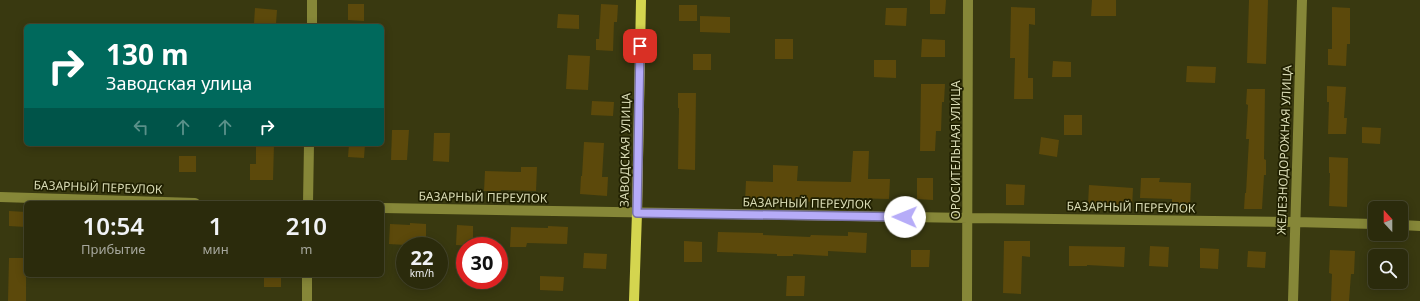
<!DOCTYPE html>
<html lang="ru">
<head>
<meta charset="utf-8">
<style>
	:root { --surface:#2b2b0c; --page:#37371a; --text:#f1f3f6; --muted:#a6a79d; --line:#47472d }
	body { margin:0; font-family:"Noto Sans",sans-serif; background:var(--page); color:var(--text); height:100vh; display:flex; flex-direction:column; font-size:15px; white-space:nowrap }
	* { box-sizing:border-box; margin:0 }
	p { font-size:13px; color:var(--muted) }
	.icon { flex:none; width:22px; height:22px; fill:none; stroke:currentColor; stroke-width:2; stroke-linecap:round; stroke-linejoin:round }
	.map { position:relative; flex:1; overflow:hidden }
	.panel { position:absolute; left:24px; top:201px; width:360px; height:76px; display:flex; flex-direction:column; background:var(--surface); border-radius:6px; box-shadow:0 2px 10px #0003,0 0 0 1px var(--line) }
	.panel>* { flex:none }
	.banner { position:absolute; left:24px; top:24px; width:360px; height:122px; border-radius:6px; box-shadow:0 2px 10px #0003,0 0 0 1px var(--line); background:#00695c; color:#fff; overflow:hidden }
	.needle { width:26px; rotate:339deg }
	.fabs { position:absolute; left:1368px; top:201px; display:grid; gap:8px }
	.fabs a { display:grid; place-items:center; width:40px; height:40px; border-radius:6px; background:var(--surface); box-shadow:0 2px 10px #0003,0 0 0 1px var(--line); font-size:20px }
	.speed { position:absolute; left:396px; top:237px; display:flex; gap:8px; font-size:20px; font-weight:700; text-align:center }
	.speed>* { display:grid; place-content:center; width:52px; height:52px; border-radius:50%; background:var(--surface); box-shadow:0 2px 10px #0003,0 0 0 1px var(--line); line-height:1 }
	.speed small { font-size:10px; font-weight:400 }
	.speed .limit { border:6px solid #d22; background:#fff; color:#111 }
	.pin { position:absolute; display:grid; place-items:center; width:34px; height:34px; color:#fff; margin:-17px; border-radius:8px; box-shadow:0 2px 6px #0006 }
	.me { position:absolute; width:44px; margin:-22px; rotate:271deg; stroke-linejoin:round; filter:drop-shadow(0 0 3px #0008) }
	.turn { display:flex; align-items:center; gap:14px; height:84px; padding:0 16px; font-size:18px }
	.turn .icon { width:52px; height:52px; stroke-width:2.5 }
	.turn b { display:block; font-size:28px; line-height:34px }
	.lanes { display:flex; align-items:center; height:38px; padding:0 16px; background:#0003; justify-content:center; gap:20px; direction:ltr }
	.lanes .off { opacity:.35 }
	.eta { display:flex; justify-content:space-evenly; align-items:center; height:68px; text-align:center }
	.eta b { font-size:24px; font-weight:600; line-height:28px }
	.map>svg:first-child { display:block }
</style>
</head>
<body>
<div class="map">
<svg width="1420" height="301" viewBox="0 0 1420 301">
	<rect width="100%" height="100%" fill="#393910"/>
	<path fill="#5c490b" d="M930,0h16l-1,14h-15z
		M1092,0h24v16h-25z
		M1249,0h19l-2,64 -19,-1z
		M348,4h16v17l-16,-1z
		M601,4l17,1 -1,17h-3l-1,29 -17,-1v-11h3z
		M679,5h18v16h-18z
		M1011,7l24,1v17l-6,-1 -1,54h5v21h-19l1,-41h-5z
		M1332,7l18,1v36h-3l-1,22 -18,-1v-16h4z
		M255,8l22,2 -1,14 -22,-1z
		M886,8h21l-1,18 -21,-1z
		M558,14l21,1v14l-22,-1z
		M700,16l30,1v16l-30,-1z
		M775,39h18v20h-18z
		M922,39l23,1v17h-24z
		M693,54h18v16h-18z
		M568,55l22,1 -2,34 -22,-1z
		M874,60h22v18l-22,-1z
		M1053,61l18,1v15h-19z
		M1187,66l29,1 -1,16 -29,-1z
		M921,84h24l-1,18h-2l-1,29h-5l-1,20h-15z
		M1327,86l19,1 -2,31h3l-1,16h-18l1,-32h-2z
		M1247,89h18l-1,70 2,1v15h-2l-2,34h-18l1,-16h1l3,-54h-3l2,-34 -2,-1z
		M678,93h18l-1,77 -17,-1 1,-61h-1z
		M592,101l22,1 -1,14 -22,-1z
		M1064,115h18v20h-18z
		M1362,127l19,1 -1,16 -18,-1z
		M392,130h17l-2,30h-16z
		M434,133h16l-1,29 -16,-1z
		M1041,137l18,3 -2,17 -18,-3z
		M584,142l20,1 -2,34h6l-1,19 -27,-2 1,-18h1z
		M256,144h18l-1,36h-23v-16h6z
		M349,144h16l-1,14 -16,-1z
		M853,151h16l-1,28h22l-1,20 -35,-1v4l-109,-1 1,-20 27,1v-17l25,1 -1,15 54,1z
		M179,156h17v16h-17z
		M1329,157l19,1 -1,49 -18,-1 1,-33h-1z
		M521,167h16l-1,24 -35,-1v1h-17l1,-20 36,1z
		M917,178h16v22l-16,-1z
		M1141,178h19l-1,4 32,1 -1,26 -18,-1v-9l-32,-1z
		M1006,184l19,1 -1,20h-18z
		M1089,185l44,3 -1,20 -44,-3z
		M9,211l17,1v15l-17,-1z
		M410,223l16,1v20l-20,-1v2l-17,-1 1,-20 20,1z
		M457,225l16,1v20l-17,-1z
		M548,226l20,1 -1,17 -40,-1 -1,4h-16l1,-20 37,1z
		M718,232l45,1v2l47,2 1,-2 37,1v-4l19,1 -1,20 -38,-2v5l-35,-2v2h-16v-2l-60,-2z
		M684,241l18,1v20h-18z
		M1004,241h26v16l-8,-1 -1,38 -18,-1z
		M1069,246l56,1 -1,20 -37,-2v1h-18z
		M1150,246l19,1 -1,20 -19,-1z
		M1200,248l19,1 -1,20 -18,-1z
		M911,250h19l-1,17h-18z
		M1330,250l25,1 -1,23h-3l-2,27h-18l1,-27 -3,-1z
		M1248,251l18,1 -1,16 -18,-1z
		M584,253l23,1 -1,15 -23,-1z
		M9,258h17v43h-18z
		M264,275h17v12h-17z
		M540,276l24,1 -1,14 -23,-1z
		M787,276h18l-1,20h-18z"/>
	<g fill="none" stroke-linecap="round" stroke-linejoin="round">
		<path stroke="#868738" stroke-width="10" d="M312,26v-26
			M0,197l195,6
			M308,203l1,-59
			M382,208l586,10 327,4 80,2
			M1401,225l19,1
			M307,301v-26
			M967,301l1,-301
			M1293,301l9,-301"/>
		<path stroke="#d4d54f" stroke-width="10" d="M634,301l3,-88 4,-213"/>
	</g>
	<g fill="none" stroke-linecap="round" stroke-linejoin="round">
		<g stroke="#7670a1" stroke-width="10">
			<path id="route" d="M640,46l-3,167 268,4"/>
		</g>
		<use href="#route" stroke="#b6acf8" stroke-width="7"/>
	</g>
	<g text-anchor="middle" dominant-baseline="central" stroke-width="3.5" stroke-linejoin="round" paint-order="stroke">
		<g font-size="12" fill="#dadcb6" stroke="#202001">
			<text transform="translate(625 150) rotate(-89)">ЗАВОДСКАЯ УЛИЦА</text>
			<text transform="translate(955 150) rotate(-90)">ОРОСИТЕЛЬНАЯ УЛИЦА</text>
			<text transform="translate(1284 150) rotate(-88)">ЖЕЛЕЗНОДОРОЖНАЯ УЛИЦА</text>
			<text transform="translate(98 187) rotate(2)">БАЗАРНЫЙ ПЕРЕУЛОК</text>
			<text transform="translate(483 197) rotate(1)">БАЗАРНЫЙ ПЕРЕУЛОК</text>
			<text transform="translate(807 203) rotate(1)">БАЗАРНЫЙ ПЕРЕУЛОК</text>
			<text transform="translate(1131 207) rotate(1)">БАЗАРНЫЙ ПЕРЕУЛОК</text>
		</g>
	</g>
</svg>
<div class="fabs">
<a><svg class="needle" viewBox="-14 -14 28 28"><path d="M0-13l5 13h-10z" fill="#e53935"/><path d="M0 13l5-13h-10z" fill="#a6a79d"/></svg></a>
<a><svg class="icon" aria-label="search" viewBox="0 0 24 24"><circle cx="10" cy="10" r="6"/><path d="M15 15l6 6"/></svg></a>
</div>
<div class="speed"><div>22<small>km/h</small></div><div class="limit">30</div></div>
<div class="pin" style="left:640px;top:46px;background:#d93025"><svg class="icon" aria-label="arrive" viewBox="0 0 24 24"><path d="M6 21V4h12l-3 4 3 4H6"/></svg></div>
<svg class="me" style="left:905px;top:217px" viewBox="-20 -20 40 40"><circle r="19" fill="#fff"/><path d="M0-13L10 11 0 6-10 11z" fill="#b6acf8"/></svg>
<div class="banner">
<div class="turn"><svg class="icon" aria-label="right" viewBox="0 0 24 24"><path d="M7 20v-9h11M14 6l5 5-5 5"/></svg><div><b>130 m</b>Заводская улица</div></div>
<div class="lanes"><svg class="icon off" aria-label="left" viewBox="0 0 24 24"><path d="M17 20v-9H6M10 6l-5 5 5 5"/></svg><svg class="icon off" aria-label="ahead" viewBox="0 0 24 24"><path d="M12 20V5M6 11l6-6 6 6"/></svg><svg class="icon off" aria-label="ahead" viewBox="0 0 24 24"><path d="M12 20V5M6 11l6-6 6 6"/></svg><svg class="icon" aria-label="right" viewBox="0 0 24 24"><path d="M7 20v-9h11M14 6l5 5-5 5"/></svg></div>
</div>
<section class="panel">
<div class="eta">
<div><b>10:54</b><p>Прибытие</p></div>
<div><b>1</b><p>мин</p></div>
<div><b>210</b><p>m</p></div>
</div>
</section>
</div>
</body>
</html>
